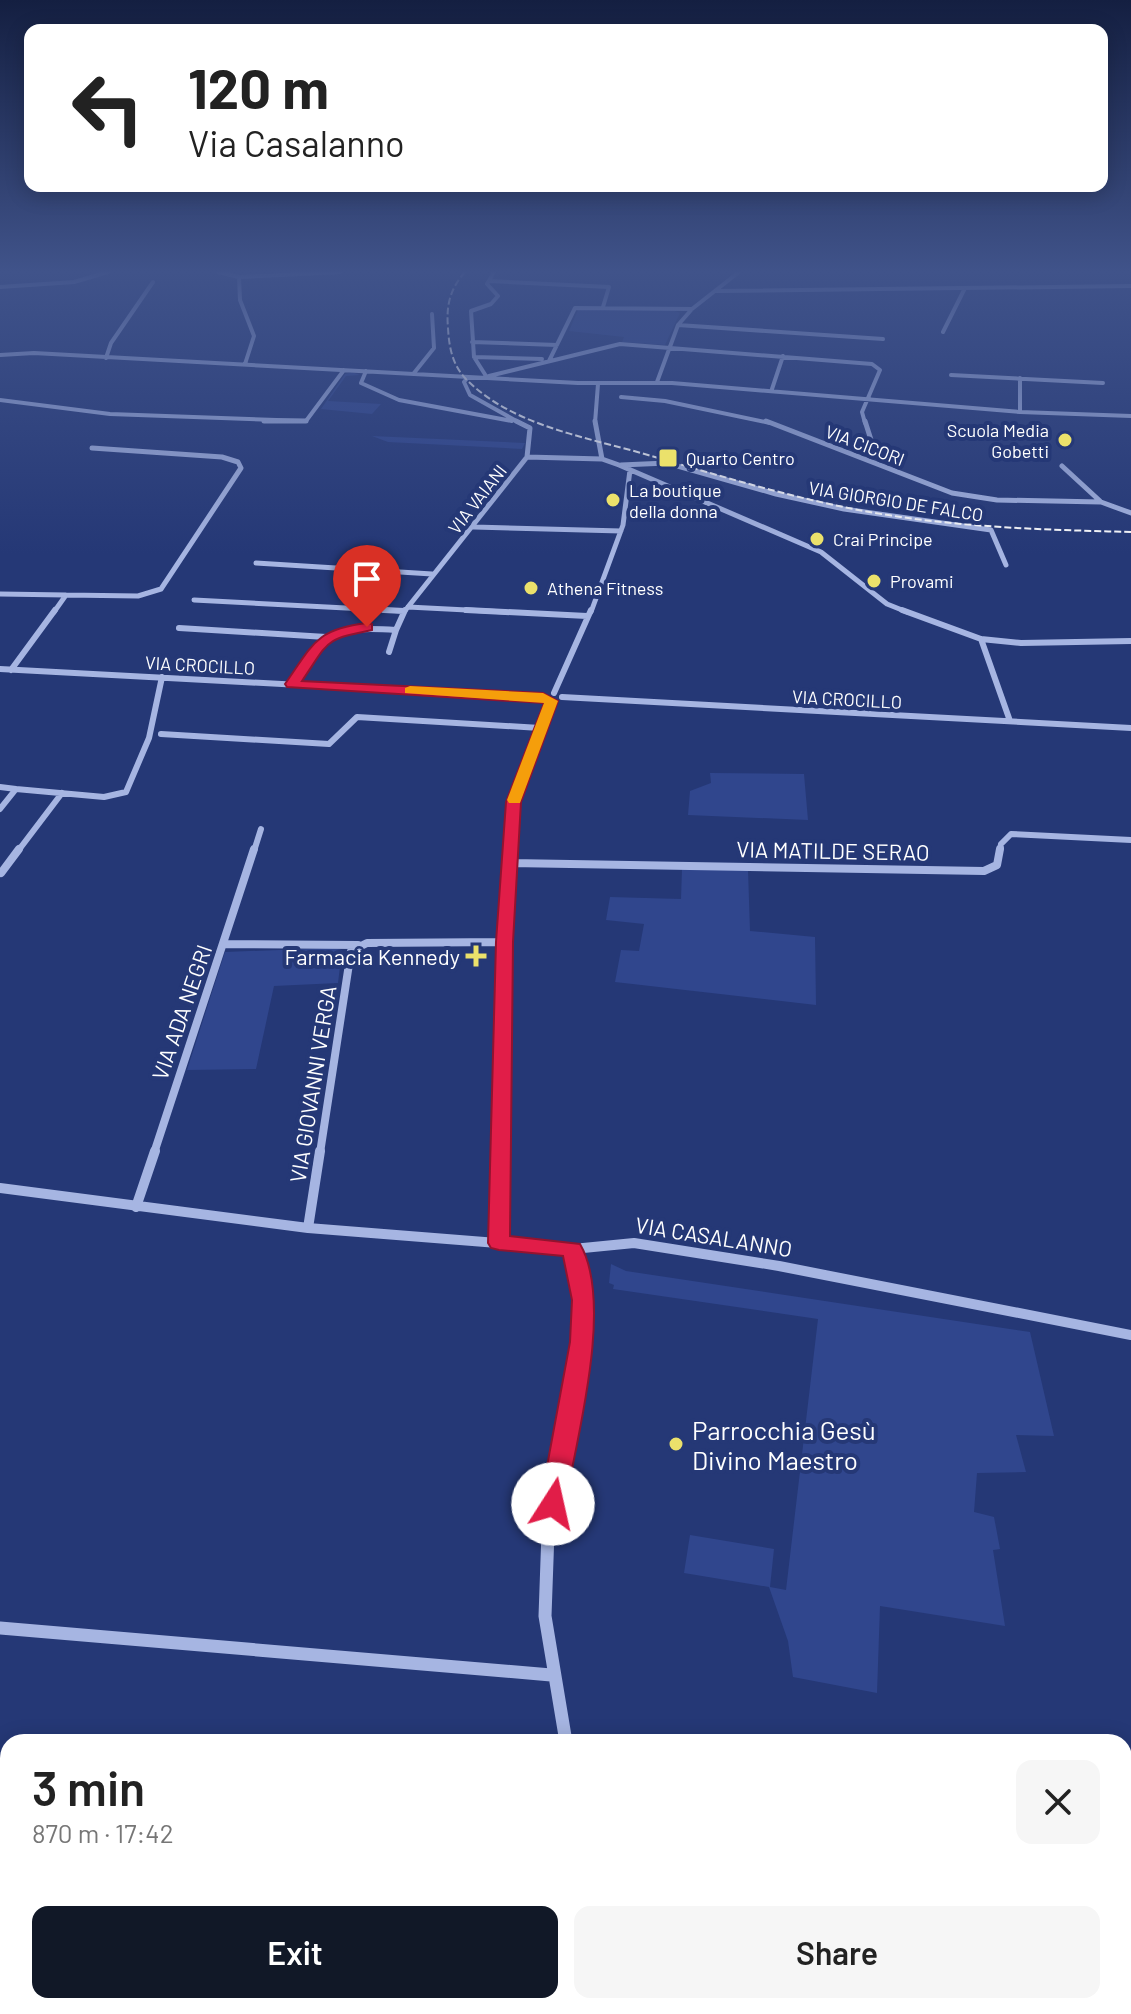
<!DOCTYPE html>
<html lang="en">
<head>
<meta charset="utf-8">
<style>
	:root { --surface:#fff; --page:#f6f6f6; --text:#222; --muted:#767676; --accent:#111827 }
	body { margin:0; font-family:Barlow,sans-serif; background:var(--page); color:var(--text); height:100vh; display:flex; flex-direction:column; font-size:30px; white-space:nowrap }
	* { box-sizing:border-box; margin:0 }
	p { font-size:26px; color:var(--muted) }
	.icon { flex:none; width:44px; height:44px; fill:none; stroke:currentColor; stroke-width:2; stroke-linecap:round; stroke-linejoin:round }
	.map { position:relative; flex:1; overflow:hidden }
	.panel { position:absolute; left:0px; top:1734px; width:1132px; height:280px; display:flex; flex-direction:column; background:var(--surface); border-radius:24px 24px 0 0; box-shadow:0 4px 20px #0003 }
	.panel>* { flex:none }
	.guide { position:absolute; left:24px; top:24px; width:1084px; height:168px; border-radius:16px; box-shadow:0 4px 20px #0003; background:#fff; color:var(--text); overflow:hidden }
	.pin { position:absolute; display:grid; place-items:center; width:68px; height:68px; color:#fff; margin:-82px -34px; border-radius:50% 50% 50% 0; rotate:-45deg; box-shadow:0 0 8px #0007 }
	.pin .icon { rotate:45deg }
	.me { position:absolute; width:88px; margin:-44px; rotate:10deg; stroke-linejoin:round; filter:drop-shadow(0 0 6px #0008) }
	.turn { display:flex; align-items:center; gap:28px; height:168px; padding:0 32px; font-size:36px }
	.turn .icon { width:104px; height:104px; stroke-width:2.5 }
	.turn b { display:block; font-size:56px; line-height:68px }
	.round { display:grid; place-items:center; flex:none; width:84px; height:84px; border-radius:16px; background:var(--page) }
	.summary { display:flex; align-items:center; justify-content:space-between; height:136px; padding:0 32px }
	h1 { font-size:48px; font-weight:600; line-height:60px }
	.action { display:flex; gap:16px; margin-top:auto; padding:16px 32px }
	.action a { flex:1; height:92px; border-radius:16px; background:var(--accent); color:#fff; font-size:32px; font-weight:600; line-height:92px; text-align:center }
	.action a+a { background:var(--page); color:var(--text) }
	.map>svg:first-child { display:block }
</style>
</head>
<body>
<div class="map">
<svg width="1131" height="2014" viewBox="0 0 1131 2014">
	<rect width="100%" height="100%" fill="#253876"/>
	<path fill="#30468d" d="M582,309l90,1 8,3 -15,32 -43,-3 2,-5 -55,-6 9,-21z
		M352,372l8,3 -14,1 -18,25 53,3 -9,10 -51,-5 24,-35z
		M372,436l153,7 -3,6 -134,-7z
		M710,773l94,1 4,46 -120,-5 2,-24 21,-8z
		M682,869l66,1 2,61 65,6 1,68 -201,-23 6,-32 18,1 5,-27 -38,-4 4,-23 71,2z
		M332,948l10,2 -4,33 -64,3 -18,83 -69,1 38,-118z
		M611,1264l15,7 404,61 24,104 -38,-1 10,37 -49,1 -3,39 20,5 6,32 -7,1 12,76 -125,-20 -3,87 -84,-16 -5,-36 -19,-54 -85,-14 6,-38 84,14 -4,38 16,3 32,-271 -205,-30 1,-4 -5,-2z"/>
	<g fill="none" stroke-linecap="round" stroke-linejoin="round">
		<path stroke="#a6b5e2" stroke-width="4" d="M218,272l21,5 102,-5
			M239,277l1,23 14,36 -9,28
			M489,281l120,6 -6,20
			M0,287l74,-5 34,-10
			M716,291l415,-5
			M678,325l205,14
			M943,332l22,-44
			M472,342l85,3
			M0,355l34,-2 544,30h94l348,29 111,4
			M474,357l68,2
			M106,358l5,-15 42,-61
			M549,361l26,-53 117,1
			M366,371l-5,12 38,17 113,21
			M414,373l20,-25 -2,-34
			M951,375l152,8
			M486,376l-12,-19 -3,-46 20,-7 7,-8 -11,-12 7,-12
			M489,376l131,-32 252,20 8,6 -18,42 3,11
			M468,377l-4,5 6,13 50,28
			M1020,378v34
			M657,382l21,-57 14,-16 47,-37
			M772,389l11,-33
			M621,397l44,4 105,22
			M0,400l110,14 196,7 38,-51
			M595,423l3,-39"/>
		<path stroke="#a6b5e2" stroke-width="5" d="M264,421h42
			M595,421l7,38
			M766,421l186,72 45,7 104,2 30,11
			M865,421l7,22
			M527,457l75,2 17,6 202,87 66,52 20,8
			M621,465l46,-2 109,31 68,15 147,21 15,35
			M1062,466l38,35
			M474,527l147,4
			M256,563l176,11
			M0,594l66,1
			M194,600l210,11
			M408,607l98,5
			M54,612l12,-17 72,1 23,-7 80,-121 -3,-6 -16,-5 -130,-9
			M404,612l123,-155 3,-29 -14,-7
			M591,612l32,-87 7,-55"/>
		<path stroke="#a6b5e2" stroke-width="6" d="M384,610l20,1
			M466,610l121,6
			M902,610l79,29 40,4 110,-2
			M179,628l147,9
			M396,630l9,-20
			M981,639l29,82
			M0,669l543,29
			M11,670l44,-60
			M292,684c36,-51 40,-58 104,-54l-7,22
			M554,693l37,-83
			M562,697l569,31
			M161,734l168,10 28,-27 183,11
			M0,787l16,2
			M0,809l16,-20 88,8 22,-5 23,-54 13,-61
			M18,851l44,-58
			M254,851l7,-22
			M511,851l3,-49 37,-101
			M1000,851l1,-7 10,-10 120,6"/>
		<path stroke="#a6b5e2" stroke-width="8" d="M511,863l473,8 13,-6 3,-16
			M1,873l18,-24
			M223,944l135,1
			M154,1153l100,-304
			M320,1153l31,-202 16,-8 138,-1
			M501,1153l4,-211 6,-93"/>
		<path stroke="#a6b5e2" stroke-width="10" d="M0,1188l308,40 265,21 61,-6 145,23 352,69
			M136,1207l19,-56
			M308,1228l12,-77
			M499,1243l2,-92
			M548,1534l34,-197 1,-41 -10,-47"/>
		<path stroke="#a6b5e2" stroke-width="13" d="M548,1532l-3,84 21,126
			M0,1628l551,47
			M623,2006l2,8"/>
		<path stroke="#fff" stroke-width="2" stroke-dasharray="7 3" stroke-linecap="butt" d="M465,272c-15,17 -19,33 -17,56 1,18 4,36 17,50 46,48 122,59 183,77 83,24 167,50 253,62 76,11 153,13 230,15"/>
	</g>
	<linearGradient id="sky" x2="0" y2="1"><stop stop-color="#141f41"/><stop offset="0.49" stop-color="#40538a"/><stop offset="1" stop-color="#40538a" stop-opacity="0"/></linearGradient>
	<rect width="1131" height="554" fill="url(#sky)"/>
	<path fill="#e11d48" stroke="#92132f" stroke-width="2" d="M367,623l5,1v6c-49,10 -42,10 -70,51l241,12 15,8 -37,101 -8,140 -3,294 70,8c34,58 -3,194 -15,260l-3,7 -9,3 -9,-3 -4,-7 30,-162 2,-42 -9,-44 -64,-6 -8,-2 -3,-5 8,-301 10,-140 38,-99 -257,-16 -2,-3c28,-40 31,-55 82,-61z"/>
	<path fill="#f59e0b" d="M410,686l133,7 15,8 -38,102h-11l-2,-3 37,-97 -139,-10v-5z"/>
	<g fill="#ebe16b" stroke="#253876" stroke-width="3">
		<circle cx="1065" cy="440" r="8"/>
		<rect x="658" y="448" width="20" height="20" rx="4"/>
		<circle cx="613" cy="500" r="8"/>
		<circle cx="817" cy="539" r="8"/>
		<circle cx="874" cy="581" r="8"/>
		<circle cx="531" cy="588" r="8"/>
		<path d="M472 944h8v8h8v8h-8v8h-8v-8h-8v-8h8z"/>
		<circle cx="676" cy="1444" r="8"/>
	</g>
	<g text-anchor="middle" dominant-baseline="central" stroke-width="8" stroke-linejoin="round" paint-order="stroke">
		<g font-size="18" fill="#fff" stroke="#253876" text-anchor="start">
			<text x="1049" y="430" text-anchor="end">Scuola Media<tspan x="1049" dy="21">Gobetti</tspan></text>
			<text x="686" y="458">Quarto Centro</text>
			<text x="629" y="490">La boutique<tspan x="629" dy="21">della donna</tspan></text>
			<text x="833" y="539">Crai Principe</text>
			<text x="890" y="581">Provami</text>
			<text x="547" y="588">Athena Fitness</text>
		</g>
		<g font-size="18" fill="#fff" stroke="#253876">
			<text transform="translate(865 445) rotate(21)">VIA CICORI</text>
			<text transform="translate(477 499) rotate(-52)">VIA VAIANI</text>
			<text transform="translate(896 501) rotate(9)">VIA GIORGIO DE FALCO</text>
			<text transform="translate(200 665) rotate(3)">VIA CROCILLO</text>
			<text transform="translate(847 699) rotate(3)">VIA CROCILLO</text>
		</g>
		<g font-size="22" fill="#fff" stroke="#253876">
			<text transform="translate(833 850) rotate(1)">VIA MATILDE SERAO</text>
			<text transform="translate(181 1012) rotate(-71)">VIA ADA NEGRI</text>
			<text transform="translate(312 1084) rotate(-81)">VIA GIOVANNI VERGA</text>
			<text transform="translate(714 1236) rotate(9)">VIA CASALANNO</text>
		</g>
		<g font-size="22" fill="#fff" stroke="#253876" text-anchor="end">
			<text x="460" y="956">Farmacia Kennedy</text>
		</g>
		<g font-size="26" fill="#fff" stroke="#253876" text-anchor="start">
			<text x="692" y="1429">Parrocchia Gesù<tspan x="692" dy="30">Divino Maestro</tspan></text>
		</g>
	</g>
</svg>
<div class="pin" style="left:367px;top:627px;background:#d93025"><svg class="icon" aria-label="arrive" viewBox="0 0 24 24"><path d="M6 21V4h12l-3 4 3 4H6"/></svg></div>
<svg class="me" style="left:553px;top:1504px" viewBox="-20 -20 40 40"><circle r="19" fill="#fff"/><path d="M0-13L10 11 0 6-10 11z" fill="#e11d48"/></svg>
<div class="guide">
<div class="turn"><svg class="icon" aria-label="left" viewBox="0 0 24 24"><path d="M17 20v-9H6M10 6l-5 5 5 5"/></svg><div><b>120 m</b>Via Casalanno</div></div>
</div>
<section class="panel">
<div class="summary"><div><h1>3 min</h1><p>870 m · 17:42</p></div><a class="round"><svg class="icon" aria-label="close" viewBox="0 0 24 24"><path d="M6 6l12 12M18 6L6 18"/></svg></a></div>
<div class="action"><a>Exit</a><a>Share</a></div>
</section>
</div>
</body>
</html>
